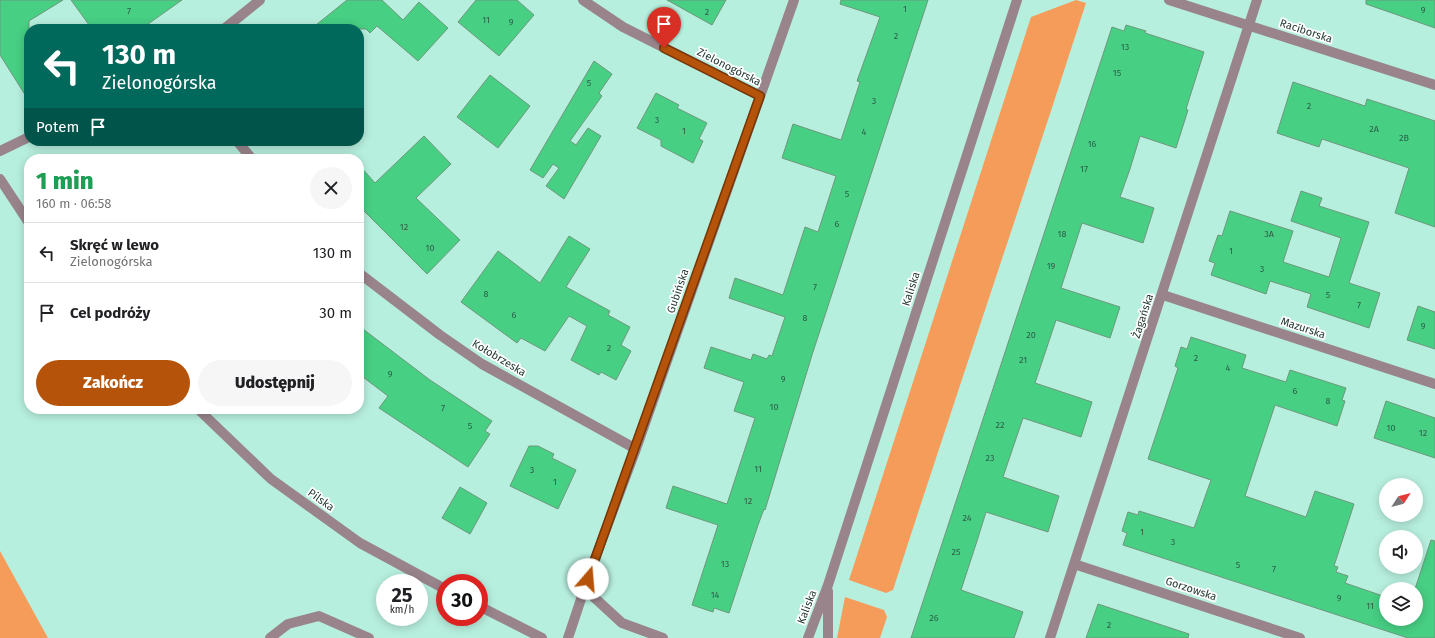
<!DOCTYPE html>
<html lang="pl">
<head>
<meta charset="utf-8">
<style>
	:root { --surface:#fff; --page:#f6f6f6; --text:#202124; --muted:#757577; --line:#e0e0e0; --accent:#b45309 }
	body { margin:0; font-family:"Fira Sans",sans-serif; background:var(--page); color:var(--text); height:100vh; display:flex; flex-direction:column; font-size:15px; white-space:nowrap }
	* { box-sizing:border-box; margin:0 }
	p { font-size:13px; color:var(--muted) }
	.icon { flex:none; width:22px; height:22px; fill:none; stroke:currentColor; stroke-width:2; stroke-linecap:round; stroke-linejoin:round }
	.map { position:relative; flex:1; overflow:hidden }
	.panel { position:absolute; left:24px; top:154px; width:340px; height:260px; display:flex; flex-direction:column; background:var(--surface); border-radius:16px; box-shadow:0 2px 10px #0003 }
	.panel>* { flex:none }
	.hud { position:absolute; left:24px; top:24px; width:340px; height:122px; border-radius:16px; box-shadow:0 2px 10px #0003; background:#00695c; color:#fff; overflow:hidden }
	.needle { width:26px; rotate:54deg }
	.fabs { position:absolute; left:1379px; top:478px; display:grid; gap:8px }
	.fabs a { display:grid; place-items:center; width:44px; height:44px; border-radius:50%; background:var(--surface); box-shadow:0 2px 10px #0003; font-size:20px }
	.speed { position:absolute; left:376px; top:574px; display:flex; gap:8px; font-size:20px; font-weight:700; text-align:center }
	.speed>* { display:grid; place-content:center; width:52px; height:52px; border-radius:50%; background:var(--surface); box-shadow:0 2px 10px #0003; line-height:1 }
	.speed small { font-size:10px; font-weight:400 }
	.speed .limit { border:6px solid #d22; background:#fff; color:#111 }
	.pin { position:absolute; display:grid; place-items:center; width:34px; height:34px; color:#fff; margin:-41px -17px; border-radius:50% 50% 50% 0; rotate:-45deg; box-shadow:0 0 4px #0007 }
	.pin .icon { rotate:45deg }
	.me { position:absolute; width:44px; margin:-22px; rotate:18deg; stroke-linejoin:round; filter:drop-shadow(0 0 3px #0008) }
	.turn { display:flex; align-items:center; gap:14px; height:84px; padding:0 12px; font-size:18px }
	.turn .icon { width:52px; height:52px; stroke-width:2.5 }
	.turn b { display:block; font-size:28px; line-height:34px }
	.then { display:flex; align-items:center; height:38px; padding:0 12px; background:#0003; gap:8px; font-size:15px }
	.round { display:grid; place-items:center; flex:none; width:42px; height:42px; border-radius:21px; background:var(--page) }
	.overview { display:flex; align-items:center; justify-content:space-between; height:68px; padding:0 12px }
	h1 { font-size:24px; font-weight:800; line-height:30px; color:#1e9e55 }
	.action { display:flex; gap:8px; margin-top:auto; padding:8px 12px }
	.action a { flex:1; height:46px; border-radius:24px; background:var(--accent); color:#fff; font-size:16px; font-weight:800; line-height:46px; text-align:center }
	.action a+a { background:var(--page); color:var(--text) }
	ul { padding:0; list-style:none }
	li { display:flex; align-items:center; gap:12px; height:60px; padding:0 12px; border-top:1px solid var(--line) }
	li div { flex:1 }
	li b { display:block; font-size:15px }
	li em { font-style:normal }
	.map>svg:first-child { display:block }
</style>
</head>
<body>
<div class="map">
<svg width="1435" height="638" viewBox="0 0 1435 638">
	<rect width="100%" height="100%" fill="#b7efde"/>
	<path fill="#f59c5b" d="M1076,0l10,3c-63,196 -130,391 -193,587l-7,3 -37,-13 182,-563z
		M0,551l48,87h-48z
		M845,597l39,13 3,7 -7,21h-43z"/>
	<path fill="#47cf84" stroke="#6e977c" d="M0,0h63l-34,21v80l-29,-46z
		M71,0h111l-41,29h-49z
		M347,0h35l21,20 16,-18 29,26 -30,33 -41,-35 -7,7 -4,-4h-55z
		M476,0h41l17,15 -35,41 -41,-34z
		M667,0h59l-14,25z
		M841,0h87l-116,355 -47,155 -1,-1 -6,16 -29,88 -15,-5 -1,4 -21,-7 26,-80 -52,-17 7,-22 54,18 28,-86 -21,-7 10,-29 -40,-14 7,-21 40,13 2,-6 14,5 2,-4 3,1 13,-39 -56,-19 6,-20 48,17 22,-68 13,5 18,-56 -54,-18 11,-34 48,16 19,-58 -3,-1 23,-64 -40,-13z
		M1366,0h69v28l-69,-24z
		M1126,25l20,6 -1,2 59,19 -18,57 2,1 -12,38 -36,-12 -10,33 -10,28 34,11 -11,35 -61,-20 -21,65 59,19 -10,31 -54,-18 -21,63 57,19 -11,35 -58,-19 -20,59 56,19 -11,36 -62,-20 -9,29 -16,49 62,22 -9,26h-103l201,-611 12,4z
		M594,61l18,13 -13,19 3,3 -32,45 6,4 12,-17 13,8 -37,63 -18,-13 13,-18 -6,-4 -10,14 -13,-8z
		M490,75l40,31 -32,42 -41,-31z
		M1293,82l72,24 2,-7 68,22v106l-40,-14 14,-45 -87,-29 -3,8 -42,-14z
		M656,93l23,12 -2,3 30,15 -8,16 4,2 -10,22 -32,-17v-6l-24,-12z
		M424,136l27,28 -35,34 44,42 -33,34 -68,-68v-41l16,18z
		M1301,191l21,7 -3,8 50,16 -20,61 31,10 -11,35 -62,-21 4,-13 -41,-13 -4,13 -55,-19 4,-12 -6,-2 9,-26 4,1 8,-25 63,20 -10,31 46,15 12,-39 -50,-17z
		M569,236l21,13 -24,38 44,24 -2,4 22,12 -9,18 10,6 -15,29 -15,-8 -2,3 -28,-15 16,-34 -18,-10 -24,35 -24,-13 -4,5 -56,-41 37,-51 42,32z
		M1418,306l17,6v37l-28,-9z
		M359,326l71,54 62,41 -7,10 5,3 -22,33 -89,-59 9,-12 -29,-22z
		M1191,337l55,18 -4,13 44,14 4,-12 56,18 -4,12 3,1 -8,25 -62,-21 -30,91 61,21 9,-26 39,13 -20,62 4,1 -2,5 12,4 -3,7 41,14v22h30l-1,-30 16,-49 4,1v97h-27l-285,-93 4,-12 -5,-2 6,-19 10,3 1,-4 55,17 17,-48 -63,-21 30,-91 -3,-2 6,-19 6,2z
		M1386,401l49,17v40l-61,-20z
		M529,446h9l16,8 -2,4 24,12 -18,39 -48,-23z
		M460,487l27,16 -17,31 -28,-16z
		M1098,604l91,30 -1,4h-102z"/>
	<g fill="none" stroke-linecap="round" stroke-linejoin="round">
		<path stroke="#99848c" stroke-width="10" d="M583,0l40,27 137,69
			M1169,0l266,85
			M224,29l36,-29
			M237,141l15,18
			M0,151l29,-14
			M0,179l29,44
			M359,273l81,62 42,29 154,85
			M1163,295l272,89
			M198,409l73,70 89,64 85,46
			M1074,564l226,74
			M585,589l37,34 41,15
			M479,606l63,32
			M270,638l18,-14 31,-8 50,22
			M568,638l23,-69 45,-120 158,-449
			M808,638l20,-53 189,-585
			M828,638v-47
			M1050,638l207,-638"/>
	</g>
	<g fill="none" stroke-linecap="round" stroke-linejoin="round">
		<g stroke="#753606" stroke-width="10">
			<path id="route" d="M588,579l172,-483 -96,-48"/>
		</g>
		<use href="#route" stroke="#b45309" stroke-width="7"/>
	</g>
	<g text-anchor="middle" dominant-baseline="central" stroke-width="3.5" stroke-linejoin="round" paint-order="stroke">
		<g font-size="9" fill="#2d5f48">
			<text x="905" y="9">1</text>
			<text x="1423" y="10">9</text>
			<text x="129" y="11">7</text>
			<text x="707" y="12">2</text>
			<text x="486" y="20">11</text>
			<text x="511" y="22">9</text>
			<text x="896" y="36">2</text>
			<text x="1125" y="47">13</text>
			<text x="1117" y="73">15</text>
			<text x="589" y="83">5</text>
			<text x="874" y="101">3</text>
			<text x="1309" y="106">2</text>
			<text x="657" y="120">3</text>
			<text x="1374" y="129">2A</text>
			<text x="684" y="131">1</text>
			<text x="864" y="132">4</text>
			<text x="1404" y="138">2B</text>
			<text x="1092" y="144">16</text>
			<text x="1084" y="169">17</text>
			<text x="847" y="194">5</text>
			<text x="837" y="224">6</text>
			<text x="404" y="227">12</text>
			<text x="1062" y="234">18</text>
			<text x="1269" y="234">3A</text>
			<text x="430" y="248">10</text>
			<text x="1231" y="251">1</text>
			<text x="1051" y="266">19</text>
			<text x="1262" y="269">3</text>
			<text x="815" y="287">7</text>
			<text x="486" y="294">8</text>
			<text x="1328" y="295">5</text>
			<text x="1359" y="305">7</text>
			<text x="514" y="315">6</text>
			<text x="805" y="318">8</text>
			<text x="1423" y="326">9</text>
			<text x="1031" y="335">20</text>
			<text x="609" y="348">2</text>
			<text x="1196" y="358">2</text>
			<text x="1023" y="360">21</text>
			<text x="1228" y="368">4</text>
			<text x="390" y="374">9</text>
			<text x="783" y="379">9</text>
			<text x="1295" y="391">6</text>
			<text x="1328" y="401">8</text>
			<text x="774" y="407">10</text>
			<text x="443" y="408">7</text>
			<text x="1000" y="425">22</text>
			<text x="470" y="426">5</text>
			<text x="1391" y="428">10</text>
			<text x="1423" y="433">12</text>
			<text x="990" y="458">23</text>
			<text x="758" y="469">11</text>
			<text x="532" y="470">3</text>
			<text x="555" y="482">1</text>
			<text x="748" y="501">12</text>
			<text x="967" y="518">24</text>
			<text x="1142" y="532">1</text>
			<text x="1173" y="542">3</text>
			<text x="956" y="552">25</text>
			<text x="725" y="564">13</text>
			<text x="1238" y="565">5</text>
			<text x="1274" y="569">7</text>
			<text x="715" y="595">14</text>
			<text x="1339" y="598">9</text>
			<text x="1370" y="606">11</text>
			<text x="934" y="618">26</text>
			<text x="1109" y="625">2</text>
		</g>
		<g font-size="11" fill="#243a34" stroke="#fff">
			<text transform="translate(1306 31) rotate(18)">Raciborska</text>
			<text transform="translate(729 67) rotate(27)">Zielonogórska</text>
			<text transform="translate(911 289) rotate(-72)">Kaliska</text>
			<text transform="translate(678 291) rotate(-71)">Gubińska</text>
			<text transform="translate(1143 316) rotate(-72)">Żagańska</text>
			<text transform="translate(1303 328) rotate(18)">Mazurska</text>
			<text transform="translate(499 358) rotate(31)">Kołobrzeska</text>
			<text transform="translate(321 500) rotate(36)">Pilska</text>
			<text transform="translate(1191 589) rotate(18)">Gorzowska</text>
			<text transform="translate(807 607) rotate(-69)">Kaliska</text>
		</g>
	</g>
</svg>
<div class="fabs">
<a><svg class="needle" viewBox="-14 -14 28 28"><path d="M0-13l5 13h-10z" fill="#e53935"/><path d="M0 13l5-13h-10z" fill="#757577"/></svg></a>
<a><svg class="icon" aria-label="sound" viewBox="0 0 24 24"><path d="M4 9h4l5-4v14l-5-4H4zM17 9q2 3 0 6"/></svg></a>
<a><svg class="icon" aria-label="layers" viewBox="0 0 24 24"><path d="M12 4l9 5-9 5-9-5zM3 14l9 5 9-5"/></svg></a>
</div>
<div class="speed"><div>25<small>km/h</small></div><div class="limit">30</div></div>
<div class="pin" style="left:664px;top:48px;background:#d93025"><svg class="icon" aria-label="arrive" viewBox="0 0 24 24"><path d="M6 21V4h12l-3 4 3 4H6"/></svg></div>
<svg class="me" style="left:588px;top:579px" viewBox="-20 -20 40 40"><circle r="19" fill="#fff"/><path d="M0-13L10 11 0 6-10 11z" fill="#b45309"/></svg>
<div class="hud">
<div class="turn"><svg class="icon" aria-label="left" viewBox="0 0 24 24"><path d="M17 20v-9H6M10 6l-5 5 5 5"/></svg><div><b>130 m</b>Zielonogórska</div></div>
<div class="then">Potem<svg class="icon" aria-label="arrive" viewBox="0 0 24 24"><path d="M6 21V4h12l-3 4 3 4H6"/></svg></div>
</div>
<section class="panel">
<div class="overview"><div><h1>1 min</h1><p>160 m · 06:58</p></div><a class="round"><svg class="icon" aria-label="close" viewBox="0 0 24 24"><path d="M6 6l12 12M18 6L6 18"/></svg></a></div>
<ul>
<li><svg class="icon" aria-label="left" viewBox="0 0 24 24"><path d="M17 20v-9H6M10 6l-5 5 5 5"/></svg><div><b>Skręć w lewo</b><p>Zielonogórska</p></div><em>130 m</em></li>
<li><svg class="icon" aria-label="arrive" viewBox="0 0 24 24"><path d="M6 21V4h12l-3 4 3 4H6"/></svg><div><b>Cel podróży</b></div><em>30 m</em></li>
</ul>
<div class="action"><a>Zakończ</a><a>Udostępnij</a></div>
</section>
</div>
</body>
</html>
